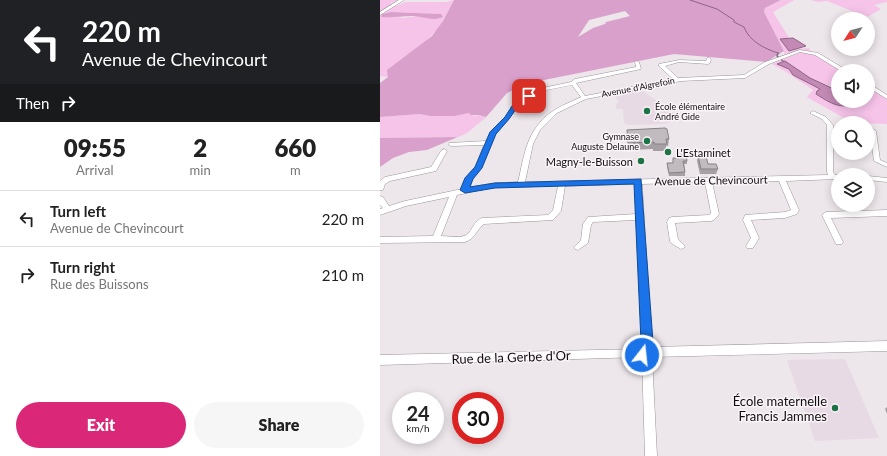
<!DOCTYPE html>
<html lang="en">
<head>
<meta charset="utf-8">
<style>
	:root { --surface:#fff; --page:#f6f6f6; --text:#222; --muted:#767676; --line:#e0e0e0; --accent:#db2777 }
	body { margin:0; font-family:Lato,sans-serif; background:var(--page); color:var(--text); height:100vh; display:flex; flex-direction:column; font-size:15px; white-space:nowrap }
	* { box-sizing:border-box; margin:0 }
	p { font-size:13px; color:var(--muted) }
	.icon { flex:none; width:22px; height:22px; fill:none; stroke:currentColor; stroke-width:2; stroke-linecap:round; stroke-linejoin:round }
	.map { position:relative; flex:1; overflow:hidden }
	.side { display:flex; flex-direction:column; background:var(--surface); width:380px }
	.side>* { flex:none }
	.banner { background:#202124; color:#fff; overflow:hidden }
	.needle { width:26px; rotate:234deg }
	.tools { position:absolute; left:451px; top:12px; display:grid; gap:8px }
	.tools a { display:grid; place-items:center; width:44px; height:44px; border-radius:50%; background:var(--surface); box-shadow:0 2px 10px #0003; font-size:20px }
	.speed { position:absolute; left:12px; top:392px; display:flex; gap:8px; font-size:20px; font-weight:700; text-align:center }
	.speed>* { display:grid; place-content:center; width:52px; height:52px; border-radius:50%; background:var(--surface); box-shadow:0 2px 10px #0003; line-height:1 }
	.speed small { font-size:10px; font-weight:400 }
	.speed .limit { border:6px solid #d22; background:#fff; color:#111 }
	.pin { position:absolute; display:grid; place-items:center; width:34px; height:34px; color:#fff; margin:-17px; border-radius:8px; box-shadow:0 2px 6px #0006 }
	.me { position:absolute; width:44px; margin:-22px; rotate:16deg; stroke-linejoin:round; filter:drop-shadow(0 0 3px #0008) }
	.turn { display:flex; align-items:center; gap:14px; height:84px; padding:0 16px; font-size:18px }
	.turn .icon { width:52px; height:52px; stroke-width:2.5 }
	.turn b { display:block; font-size:28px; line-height:34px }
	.then { display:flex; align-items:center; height:38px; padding:0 16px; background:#0003; gap:8px; font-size:15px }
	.eta { display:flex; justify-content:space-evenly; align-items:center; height:68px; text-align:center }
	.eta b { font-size:24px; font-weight:800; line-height:28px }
	.primary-button { display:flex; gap:8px; margin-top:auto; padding:8px 16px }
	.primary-button a { flex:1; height:46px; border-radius:24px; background:var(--accent); color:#fff; font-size:16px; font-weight:800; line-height:46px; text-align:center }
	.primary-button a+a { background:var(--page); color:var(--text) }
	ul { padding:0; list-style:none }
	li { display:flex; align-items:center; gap:12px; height:56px; padding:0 16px; border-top:1px solid var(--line) }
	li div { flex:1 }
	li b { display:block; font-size:15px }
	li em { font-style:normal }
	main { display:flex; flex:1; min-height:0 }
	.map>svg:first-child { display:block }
</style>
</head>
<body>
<main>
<section class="side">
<div class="banner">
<div class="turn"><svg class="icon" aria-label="left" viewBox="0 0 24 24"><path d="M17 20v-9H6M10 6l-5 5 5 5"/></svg><div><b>220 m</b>Avenue de Chevincourt</div></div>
<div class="then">Then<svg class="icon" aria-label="right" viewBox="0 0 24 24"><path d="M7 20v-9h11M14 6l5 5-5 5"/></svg></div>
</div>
<div class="eta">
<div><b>09:55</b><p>Arrival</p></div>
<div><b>2</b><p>min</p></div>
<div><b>660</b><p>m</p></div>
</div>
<ul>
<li><svg class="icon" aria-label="left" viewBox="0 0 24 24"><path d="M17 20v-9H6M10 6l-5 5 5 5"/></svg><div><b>Turn left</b><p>Avenue de Chevincourt</p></div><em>220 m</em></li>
<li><svg class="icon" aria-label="right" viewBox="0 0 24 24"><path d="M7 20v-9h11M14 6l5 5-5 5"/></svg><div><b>Turn right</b><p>Rue des Buissons</p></div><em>210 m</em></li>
</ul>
<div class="primary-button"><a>Exit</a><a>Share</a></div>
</section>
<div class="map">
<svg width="507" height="456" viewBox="0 0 507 456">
	<rect width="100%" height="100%" fill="#ede6eb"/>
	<path fill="#e8dae4" d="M260,89l35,25 1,6 -11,4 -37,1 -4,-2 -1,-14h-7v-5l2,-1 1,-2 -8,-7z
		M465,359l34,79 -64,3 -28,-81z"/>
	<path fill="#f6c3e9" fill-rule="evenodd" d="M0,0h18l-8,3 6,3 10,-4h40l8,-2 -15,28 -51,49 -8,-1v-63l3,-4 -3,2zM11,12l50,2 2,3 -6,2 -18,-3 -16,2 -21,-4z
		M402,0h12l-21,12 23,37 13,-1 1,3 -10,-1 -16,4v-3l-20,-39 1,-4z
		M431,0h76v2l-13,3 7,4 -14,8 -40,-16 -9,1z
		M421,52l12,1 30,18h-5v30h30v-15l19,13v25l-25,-1 -18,-5 -37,-21 6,-7c-14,-9 -26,-19 -41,-26z
		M90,113l4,3 5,-1 7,2 -19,16 -10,4 -77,1v-21l40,-3 10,2z"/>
	<path fill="#daa0cc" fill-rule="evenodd" d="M74,0h327l-16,8 -1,4 20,39 -18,11 -92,-8 -145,29 -22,10 -20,23 -20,17 -40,17 -18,2 -16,6 -13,9v-29l77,-1 10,-4 19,-16 -7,-2h-8l-2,-2 -15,3h-24l-10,-2 -40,3v-34l8,-6 -1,-7 45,-34 11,-15zM245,11l5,5 -24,6 -1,2 -12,4 -15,9 11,-17z
		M11,12l50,2 2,3c-11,5 -19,-1 -31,-1 -10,0 -20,2 -31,1l1,-3z"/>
	<path fill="#c38ab5" stroke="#8d6583" d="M413,38l13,8 -17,5 -9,-12z
		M405,61l25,17 28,13v10h14l1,3c-13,6 -26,-3 -37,-10l1,-3 3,-2 -27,-14 -4,-6 -12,-5z"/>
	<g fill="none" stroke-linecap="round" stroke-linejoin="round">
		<path stroke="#8d6583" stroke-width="1" d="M310,0l27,9 17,11v2l10,5c5,14 21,22 34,26v1"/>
		<path stroke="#8d6583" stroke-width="1.5" d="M398,53l-1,3 6,5"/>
		<g stroke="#9b9499" stroke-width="1">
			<path id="minor" d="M19,0h5l-24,15v-3z
				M420,50l18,3 30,18h-7l-26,-16 -15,-3 -31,12 -24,14 -64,3 -95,18 -29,14 -17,17 -7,14 -8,38 303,-7 -1,-3v-47l-5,-6 -12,-6 3,-2 13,6 7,8v47l2,3h4l-1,4 -52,2 13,29 -2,4 -12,4 -34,2 8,18 -6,10h-6l-1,-2 5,-8 -8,-18 2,-5 40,-3 6,-2 -12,-29 -67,1 7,32 -5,6 -3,1 -36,2 3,16 7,7 -1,2 -3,1 -10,-6 -1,-2 -3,-19 2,-4 3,-1 37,-2 2,-2 -6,-31 -63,2 10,163 235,-6v10l-235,6 5,99h-12l-3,-99 -262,8v-10l262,-6 -6,-129 -43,2 -2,3 -3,18 -10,7 -3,-1 -1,-2 7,-7 2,-16 5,-7 48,-3 -1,-30 -70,2 -4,25 -8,9 -69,4c-8,6 -9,15 -19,18l-85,1v-6l53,-1 16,-39 -43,9 -26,9v-6l3,-1 -3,-3v-9l3,1 6,9 16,-5 57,-12 3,-11 10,-11 9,-22 -33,1 -3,-2 1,-1 37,-2 4,-8 15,-16 11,-17 22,-11 33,-7 4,-3 61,-12 -1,-5 2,-1 2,1 2,7 -65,14 9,13 88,-17 -14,-13v-2l20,-4 27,1 1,-3h2l2,1 -1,4 -2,1 -29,-2 -14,4 13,12 66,-3 21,-13zM192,85l9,12c-9,5 -20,8 -28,14 -27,19 -28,42 -35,71l-23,1 -25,4 2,-8 9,-11 14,-33 14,-16 11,-17 22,-11zM178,186l-5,24 -5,5 -66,3c-10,4 -10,16 -18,18 -6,2 -16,0 -23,0l16,-41 38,-8z
				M488,83l19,12v4l-19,-12z
				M488,126l8,5 4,29 7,3v4l-13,-6 -4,-29 -2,-1z
				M64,149l3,2 -11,20 -46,10 -5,3 -2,6h-3v-9l5,-4 46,-10 10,-16z
				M488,176l19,2v4l-19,-2z
				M467,205h8l3,6 29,-1v6l-56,2 12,24 -1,2h-6l-14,-29 4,-3 25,-1z"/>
		</g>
		<use href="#minor" fill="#fff" fill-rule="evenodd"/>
	</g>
	<path fill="#a6a0a4" d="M247,130l42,9 -1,7h-2v5h-13v-2l-25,1z
		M298,156l9,5v3h-3l1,8v4h-16l-2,-10v-3h6v-5h5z
		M318,156l10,8 10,5 -2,5h-16l-3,-13z
		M507,407v7l-2,-5z"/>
	<path fill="#c1babf" stroke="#878286" d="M285,128l2,1 2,10h-3l1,5h-13v-2l-26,1 -1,-13z
		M306,153l1,8h-4l2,11 -16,1 -2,-10h6v-5h6l-1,-2z
		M318,156h8l2,8h8l2,5h-17z"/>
	<path fill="#1a73e8" stroke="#114b97" d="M147,94l5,2 -11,6 -12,17 -13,15 -14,34 -9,11 -3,8 25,-4 146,-4 12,163c0,5 0,9 -5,11l-2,6 -4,1 -4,-1c-2,-5 -2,-8 0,-13l3,-1v-3l-7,-158 -139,4 -30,5 -5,-3 5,-12 10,-11 15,-35 15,-15 11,-17z"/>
	<g fill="#1c7346" stroke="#faf3f8" stroke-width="1.5">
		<circle cx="267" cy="111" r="4"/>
		<circle cx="267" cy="141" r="4"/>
		<circle cx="288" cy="152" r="4"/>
		<circle cx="261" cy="161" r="4"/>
		<circle cx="455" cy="408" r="4"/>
	</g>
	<g text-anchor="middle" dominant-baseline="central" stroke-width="3" stroke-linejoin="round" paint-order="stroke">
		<g font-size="9" fill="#100e0f" stroke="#faf3f8">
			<text transform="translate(258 87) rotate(-11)">Avenue d'Aigrefoin</text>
		</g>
		<g font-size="9" fill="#100e0f" stroke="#faf3f8" text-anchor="start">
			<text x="275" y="106">École élémentaire<tspan x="275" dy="10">André Gide</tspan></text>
			<text x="259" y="136" text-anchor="end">Gymnase<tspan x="259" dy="10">Auguste Delaune</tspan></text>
		</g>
		<g font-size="11" fill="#100e0f" stroke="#faf3f8" text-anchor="start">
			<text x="296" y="152">L'Estaminet</text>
			<text x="253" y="161" text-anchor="end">Magny-le-Buisson</text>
		</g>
		<g font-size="11" fill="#100e0f" stroke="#faf3f8">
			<text transform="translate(331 180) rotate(-1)">Avenue de Chevincourt</text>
		</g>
		<g font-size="13" fill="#100e0f" stroke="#faf3f8">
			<text transform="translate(131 357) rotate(-2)">Rue de la Gerbe d'Or</text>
		</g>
		<g font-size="13" fill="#100e0f" stroke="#faf3f8" text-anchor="end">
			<text x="447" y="401">École maternelle<tspan x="447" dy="15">Francis Jammes</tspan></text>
		</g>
	</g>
</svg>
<div class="tools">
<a><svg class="needle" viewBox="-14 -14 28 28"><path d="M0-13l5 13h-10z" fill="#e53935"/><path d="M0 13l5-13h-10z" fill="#767676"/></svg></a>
<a><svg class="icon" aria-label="sound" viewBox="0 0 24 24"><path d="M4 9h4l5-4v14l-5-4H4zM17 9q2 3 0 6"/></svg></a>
<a><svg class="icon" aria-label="search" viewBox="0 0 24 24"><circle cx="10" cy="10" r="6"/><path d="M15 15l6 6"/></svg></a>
<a><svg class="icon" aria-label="layers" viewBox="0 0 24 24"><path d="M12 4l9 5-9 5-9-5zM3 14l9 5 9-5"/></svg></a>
</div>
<div class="speed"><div>24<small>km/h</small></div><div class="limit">30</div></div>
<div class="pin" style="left:149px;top:96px;background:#d93025"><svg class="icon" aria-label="arrive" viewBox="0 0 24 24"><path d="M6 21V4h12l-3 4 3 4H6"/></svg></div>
<svg class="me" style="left:262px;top:355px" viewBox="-20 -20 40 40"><circle r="17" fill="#1a73e8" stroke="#fff" stroke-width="3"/><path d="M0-11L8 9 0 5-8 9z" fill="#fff"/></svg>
</div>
</main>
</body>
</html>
